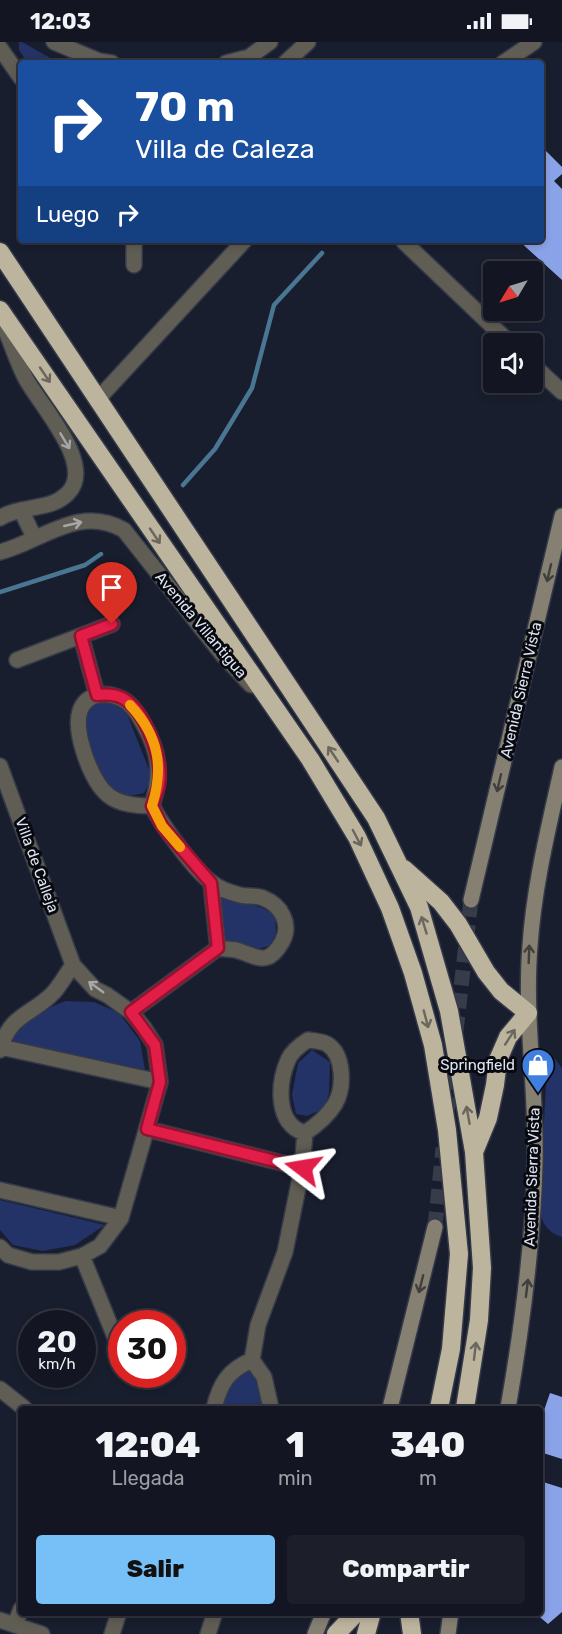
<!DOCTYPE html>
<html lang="es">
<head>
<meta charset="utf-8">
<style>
	:root { --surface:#131622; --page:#1c1f2a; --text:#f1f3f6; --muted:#9d9fa5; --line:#323540; --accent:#77c0f7 }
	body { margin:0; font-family:Rubik,sans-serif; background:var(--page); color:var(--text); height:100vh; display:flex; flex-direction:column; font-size:22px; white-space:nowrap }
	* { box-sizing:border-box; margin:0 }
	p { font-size:20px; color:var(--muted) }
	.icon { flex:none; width:33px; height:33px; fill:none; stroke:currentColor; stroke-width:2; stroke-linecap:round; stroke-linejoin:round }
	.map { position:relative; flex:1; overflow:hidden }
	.sheet { position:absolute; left:18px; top:1364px; width:525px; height:210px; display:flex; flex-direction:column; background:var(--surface); border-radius:6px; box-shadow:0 3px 9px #0003,0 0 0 2px var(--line) }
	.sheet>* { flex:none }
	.top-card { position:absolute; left:18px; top:18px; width:526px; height:183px; border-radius:6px; box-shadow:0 3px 9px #0003,0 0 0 2px var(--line); background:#1a4fa0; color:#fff; overflow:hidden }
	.needle { width:39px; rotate:232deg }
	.buttons { position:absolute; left:483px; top:219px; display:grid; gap:12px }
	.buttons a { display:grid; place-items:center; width:60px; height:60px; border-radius:6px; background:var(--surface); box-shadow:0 3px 9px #0003,0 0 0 2px var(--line); font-size:30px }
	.speed { position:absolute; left:18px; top:1268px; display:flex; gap:12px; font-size:30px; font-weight:700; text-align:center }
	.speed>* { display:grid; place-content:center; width:78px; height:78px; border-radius:50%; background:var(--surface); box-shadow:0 3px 9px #0003,0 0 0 2px var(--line); line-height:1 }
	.speed small { font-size:15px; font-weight:400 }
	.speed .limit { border:9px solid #d22; background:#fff; color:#111 }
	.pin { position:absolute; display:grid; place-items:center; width:51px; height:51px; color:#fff; margin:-62px -26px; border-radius:50% 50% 50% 0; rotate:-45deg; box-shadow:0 0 6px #0007 }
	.pin .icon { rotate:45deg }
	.me { position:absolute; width:66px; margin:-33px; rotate:284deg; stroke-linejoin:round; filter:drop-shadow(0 0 4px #0008) }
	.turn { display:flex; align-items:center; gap:21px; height:126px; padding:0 18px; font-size:27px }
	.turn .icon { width:78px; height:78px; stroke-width:2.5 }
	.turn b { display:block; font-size:42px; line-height:51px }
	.then { display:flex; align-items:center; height:57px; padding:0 18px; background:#0003; gap:12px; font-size:22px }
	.eta { display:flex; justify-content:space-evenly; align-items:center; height:102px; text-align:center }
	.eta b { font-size:36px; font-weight:800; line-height:42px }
	.cta { display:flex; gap:12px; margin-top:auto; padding:12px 18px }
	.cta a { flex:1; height:69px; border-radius:6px; background:var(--accent); color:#111; font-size:24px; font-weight:800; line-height:69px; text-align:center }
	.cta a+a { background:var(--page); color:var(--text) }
	.status { display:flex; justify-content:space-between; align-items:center; height:42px; padding:0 30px; background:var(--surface); direction:ltr }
	.status svg { height:16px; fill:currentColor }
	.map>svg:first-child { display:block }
</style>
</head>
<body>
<div class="status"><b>12:03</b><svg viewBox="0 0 49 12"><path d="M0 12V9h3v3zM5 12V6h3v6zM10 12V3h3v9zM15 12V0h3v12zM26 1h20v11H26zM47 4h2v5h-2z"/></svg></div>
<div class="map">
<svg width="562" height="1592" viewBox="0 0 562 1592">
	<rect width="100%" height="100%" fill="#191e2e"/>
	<path fill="#233267" d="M19,0h3l37,21h-31l-9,-13z
		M97,659h15l13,8 27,68 -8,16 -20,4 -20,-13 -22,-55 7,-21z
		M220,853c20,7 37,8 55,20l1,19 -7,12 -16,4 -27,-10z
		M66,959l28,1 25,11 21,28 5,29 -133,-29c13,-25 28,-30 54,-40z
		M312,1008l18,12 -1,31 -4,15 -18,8 -11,-2 -4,-19 6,-32z
		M548,1008l14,18v169c-15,-5 -20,-14 -23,-29z
		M0,1158l105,25 -30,20 -32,6 -30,-6 -13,-15z
		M248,1328l12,13 4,25h-44c6,-21 7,-29 28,-38z"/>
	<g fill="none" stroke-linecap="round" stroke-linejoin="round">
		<path stroke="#497692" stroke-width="4.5" d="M183,443l32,-36 37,-61 22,-83 48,-52
			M0,550l85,-27 16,-11"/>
	</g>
	<path fill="#8aa2e7" d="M542,105l20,20v7l-8,7 8,8v91l-44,-40h24z
		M550,1351l12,4v62l-22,-7v-30z
		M540,1439l22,7v124l-14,12 -13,-11 5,-1z"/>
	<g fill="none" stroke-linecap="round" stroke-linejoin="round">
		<path stroke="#373c4b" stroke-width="15" stroke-dasharray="15 8" stroke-linecap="butt" d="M456,989l15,-131
			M447,1070l6,-54
			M435,1185l8,-79"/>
		<g stroke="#353a49" stroke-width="18">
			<path id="street" d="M54,0l45,19 13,2
				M0,6l21,30
				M226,21l23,-6 21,-15
				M285,21l23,-21
				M503,21l31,-21
				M404,200l107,102
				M134,223v-25
				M532,322l30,28
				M98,357l147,-159
				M21,468l13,27
				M0,476c21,-14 50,-6 68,-25 28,-28 -28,-88 -42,-114 -9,-17 -15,-37 -23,-55
				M0,510c42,-11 79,-48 124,-22l98,124 29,31
				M81,594l16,59
				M17,618l95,-36
				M0,724l73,199 22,24 12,6 24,17 13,16 11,17 5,37 -39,136 -21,28 -18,10 -23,6h-27l-24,-7 -8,-8
				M211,841l7,65
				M131,970l87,-64c5,1 12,1 18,2 21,6 31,18 46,-8 10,-18 -1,-37 -19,-44 -7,-3 -16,-1 -23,-3 -8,-2 -22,-7 -29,-13 -17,-12 -49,-57 -59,-76 10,-33 8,-53 -9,-83 -5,-9 -12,-20 -21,-24 -15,-8 -36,-6 -42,12 -7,21 11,70 28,84 12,10 30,11 44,11
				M308,998c7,1 13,1 19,4 18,11 17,45 8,60 -8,13 -18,21 -30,29 -30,-8 -27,-50 -17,-73 4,-9 12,-15 20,-20z
				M1,1005l159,35
				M0,1008c10,-37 33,-35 54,-58 7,-8 13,-19 19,-27
				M147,1087l155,39
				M0,1148l121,28
				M82,1214l35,86
				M0,1347l24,19
				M214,1366c6,-24 14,-38 38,-48
				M271,1366l-7,-31 -12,-17 6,-35 27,-73 17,-84 3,-35
				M0,1578l42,14
				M15,1583l6,-16
				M112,1592l7,-22
				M208,1592l7,-22"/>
		</g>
		<g stroke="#353a49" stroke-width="18">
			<path id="secondary" d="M471,858l91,-384
				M390,1366l45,-181
				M508,1366c14,-80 25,-162 27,-244 2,-73 -11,-145 -5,-218 4,-61 19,-120 32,-179
				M315,1592l9,-22
				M448,1592l3,-22"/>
		</g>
		<g stroke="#353a49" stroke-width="21">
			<path id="highway" d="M0,210l376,566 43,89 30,104 25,141 8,116 -3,52 -14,88
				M0,268l310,449 47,78 33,71 23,65 20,72 14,85 12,124 -8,95 -12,59
				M404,827l37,33 17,22 28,48 15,19 27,22 -20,24 -10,23 -3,25 -7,33 -14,34
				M409,1570l3,22
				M336,1592l21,-22
				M366,1592l6,-22"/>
		</g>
		<use href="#street" stroke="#605d54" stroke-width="15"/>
		<use href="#secondary" stroke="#868072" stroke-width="15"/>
		<use href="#highway" stroke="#bdb49e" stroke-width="18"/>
	</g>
	<defs><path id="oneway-shaft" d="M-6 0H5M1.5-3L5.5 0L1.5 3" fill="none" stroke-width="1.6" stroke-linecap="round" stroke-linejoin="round" transform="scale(1.5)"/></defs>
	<g stroke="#6b675e">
		<use href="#oneway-shaft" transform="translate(45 333) rotate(56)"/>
		<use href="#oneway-shaft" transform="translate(155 494) rotate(56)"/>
		<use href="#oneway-shaft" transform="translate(333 712) rotate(-124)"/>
		<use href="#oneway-shaft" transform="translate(357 796) rotate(62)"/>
		<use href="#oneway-shaft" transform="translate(424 883) rotate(-107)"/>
		<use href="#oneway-shaft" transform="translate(426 977) rotate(75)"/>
		<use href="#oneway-shaft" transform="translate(510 995) rotate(-57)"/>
		<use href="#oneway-shaft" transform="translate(468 1073) rotate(-100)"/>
		<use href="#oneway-shaft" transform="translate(475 1309) rotate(-83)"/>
	</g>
	<g stroke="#a6a7a9">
		<use href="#oneway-shaft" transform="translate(65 399) rotate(59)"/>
		<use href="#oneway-shaft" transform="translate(73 482) rotate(-13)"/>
		<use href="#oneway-shaft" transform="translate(96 945) rotate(-144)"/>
	</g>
	<g stroke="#403f3c">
		<use href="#oneway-shaft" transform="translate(549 531) rotate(103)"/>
		<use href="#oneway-shaft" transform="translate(499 741) rotate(103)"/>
		<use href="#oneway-shaft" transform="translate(529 912) rotate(-88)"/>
		<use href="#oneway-shaft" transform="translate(421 1242) rotate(104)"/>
		<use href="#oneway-shaft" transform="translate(527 1246) rotate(-83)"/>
	</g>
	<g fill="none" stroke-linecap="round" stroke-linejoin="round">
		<g stroke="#92132f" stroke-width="15">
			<path id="route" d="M112,582l-31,12 16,59c9,-1 19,-1 27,4 22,14 39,60 35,85 -1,7 -5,15 -7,22l10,20 49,57 7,65 -87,64 24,33 5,37 -13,47 156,39"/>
		</g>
		<use href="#route" stroke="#e11d48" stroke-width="10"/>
		<path stroke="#f59e0b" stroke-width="10" d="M130,663c29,31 34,62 22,101l10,20 18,21"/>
	</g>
	<defs>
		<g id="shop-pin" transform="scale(1.725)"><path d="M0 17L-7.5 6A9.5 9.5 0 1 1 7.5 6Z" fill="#3f7fe0" stroke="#070910"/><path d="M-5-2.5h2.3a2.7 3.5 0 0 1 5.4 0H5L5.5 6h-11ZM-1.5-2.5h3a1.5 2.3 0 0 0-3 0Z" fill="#fff"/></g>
	</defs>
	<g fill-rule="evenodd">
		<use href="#shop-pin" x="538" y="1023"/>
	</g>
	<g text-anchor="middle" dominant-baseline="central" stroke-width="6" stroke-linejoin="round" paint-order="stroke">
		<g font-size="15" fill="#e0e4ef" stroke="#070910">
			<text transform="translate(201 583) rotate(50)">Avenida Villantigua</text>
			<text transform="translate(521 648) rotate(-77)">Avenida Sierra Vista</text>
			<text transform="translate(37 823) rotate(70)">Villa de Calleja</text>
			<text transform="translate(532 1135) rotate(-88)">Avenida Sierra Vista</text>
		</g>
		<g font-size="15" fill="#e0e4ef" stroke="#070910" text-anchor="end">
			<text x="515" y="1023">Springfield</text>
		</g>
	</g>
</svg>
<div class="buttons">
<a><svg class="needle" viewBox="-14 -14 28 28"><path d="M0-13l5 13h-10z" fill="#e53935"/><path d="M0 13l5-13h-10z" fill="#9d9fa5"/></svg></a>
<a><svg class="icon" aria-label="sound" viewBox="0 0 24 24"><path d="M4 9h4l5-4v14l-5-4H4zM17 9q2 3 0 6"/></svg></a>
</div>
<div class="speed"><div>20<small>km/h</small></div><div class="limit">30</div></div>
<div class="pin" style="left:112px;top:582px;background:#d93025"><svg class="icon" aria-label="arrive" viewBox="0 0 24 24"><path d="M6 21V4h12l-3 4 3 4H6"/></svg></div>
<svg class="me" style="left:303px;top:1126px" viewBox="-20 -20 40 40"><path d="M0-17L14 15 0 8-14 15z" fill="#e11d48" stroke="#fff" stroke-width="4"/></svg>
<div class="top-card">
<div class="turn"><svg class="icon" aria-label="right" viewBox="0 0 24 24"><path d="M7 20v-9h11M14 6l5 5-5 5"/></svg><div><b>70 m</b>Villa de Caleza</div></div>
<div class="then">Luego<svg class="icon" aria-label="right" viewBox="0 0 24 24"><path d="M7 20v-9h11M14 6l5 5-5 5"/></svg></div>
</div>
<section class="sheet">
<div class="eta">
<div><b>12:04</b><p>Llegada</p></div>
<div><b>1</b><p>min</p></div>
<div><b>340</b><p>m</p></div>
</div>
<div class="cta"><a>Salir</a><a>Compartir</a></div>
</section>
</div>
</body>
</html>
